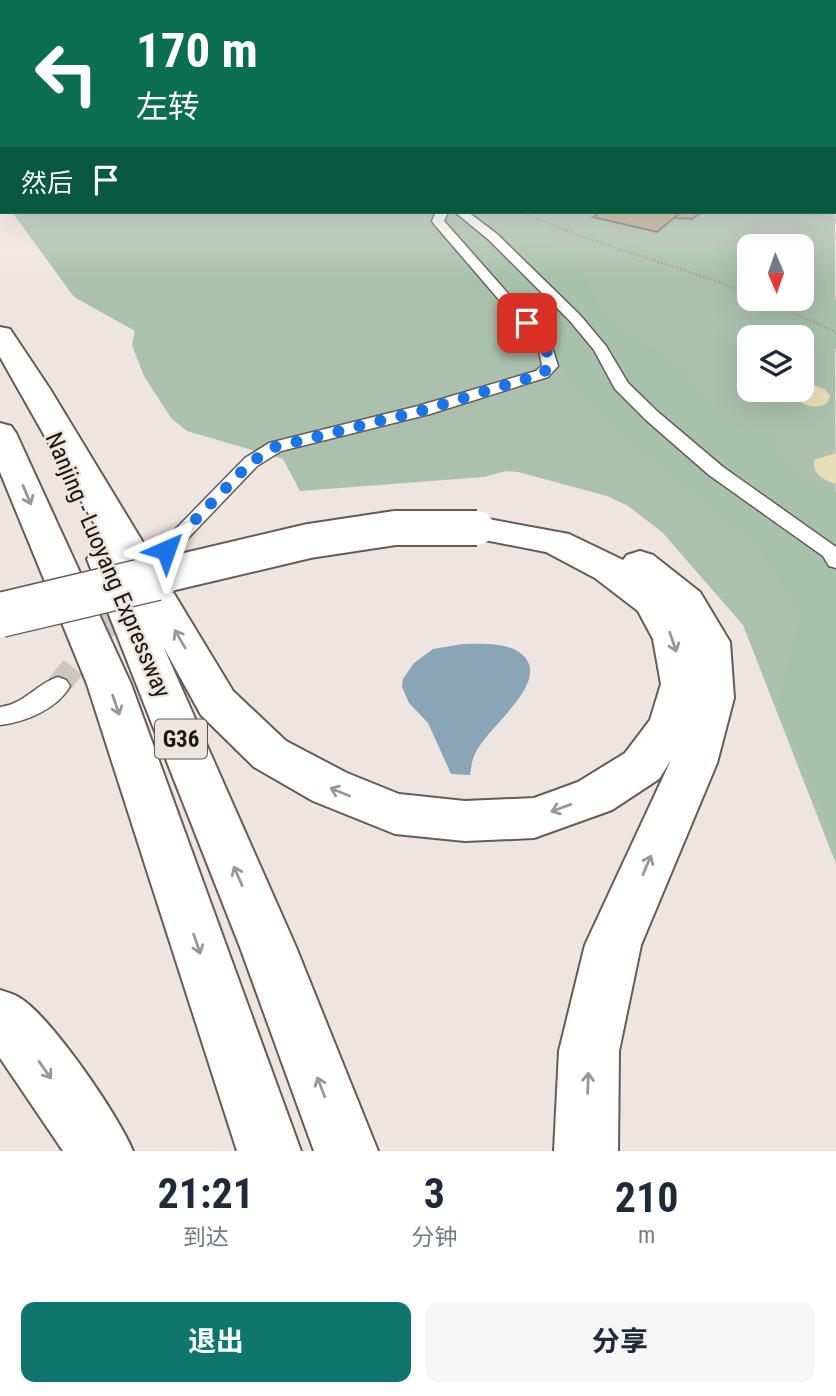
<!DOCTYPE html>
<html lang="zh">
<head>
<meta charset="utf-8">
<style>
	:root { --surface:#fff; --page:#f6f6f7; --text:#1f2937; --muted:#747a83; --accent:#0f766e }
	body { margin:0; font-family:"Roboto Condensed","Noto Sans SC",sans-serif; background:var(--page); color:var(--text); height:100vh; display:flex; flex-direction:column; font-size:26px; white-space:nowrap }
	* { box-sizing:border-box; margin:0 }
	p { font-size:23px; color:var(--muted) }
	.icon { flex:none; width:38px; height:38px; fill:none; stroke:currentColor; stroke-width:2; stroke-linecap:round; stroke-linejoin:round }
	.map { position:relative; height:1151px; overflow:hidden }
	.panel { display:flex; flex-direction:column; background:var(--surface); flex:1 }
	.panel>* { flex:none }
	.top-card { position:absolute; left:0px; top:0px; width:836px; height:214px; box-shadow:0 7px 28px #0002; background:#0b6e4f; color:#fff; overflow:hidden }
	.needle { width:46px; rotate:178deg }
	.tools { position:absolute; left:737px; top:234px; display:grid; gap:14px }
	.tools a { display:grid; place-items:center; width:77px; height:77px; border-radius:14px; background:var(--surface); box-shadow:0 7px 28px #0002; font-size:35px }
	.pin { position:absolute; display:grid; place-items:center; width:60px; height:60px; color:#fff; margin:-30px; border-radius:14px; box-shadow:0 4px 10px #0006 }
	.me { position:absolute; width:77px; margin:-38px; rotate:43deg; stroke-linejoin:round; filter:drop-shadow(0 0 5px #0008) }
	.turn { display:flex; align-items:center; gap:24px; height:147px; padding:0 21px; font-size:32px }
	.turn .icon { width:91px; height:91px; stroke-width:2.5 }
	.turn b { display:block; font-size:49px; line-height:60px }
	.then { display:flex; align-items:center; height:66px; padding:0 21px; background:#0003; gap:14px; font-size:26px }
	.eta { display:flex; justify-content:space-evenly; align-items:center; height:119px; text-align:center }
	.eta b { font-size:42px; font-weight:700; line-height:49px }
	.cta { display:flex; gap:14px; margin-top:auto; padding:14px 21px }
	.cta a { flex:1; height:80px; border-radius:14px; background:var(--accent); color:#fff; font-size:28px; font-weight:700; line-height:80px; text-align:center }
	.cta a+a { background:var(--page); color:var(--text) }
	.map>svg:first-child { display:block }
</style>
</head>
<body>
<div class="map">
<svg width="836" height="1151" viewBox="0 0 836 1151">
	<rect width="100%" height="100%" fill="#efe5e0"/>
	<path fill="#abc0ad" fill-rule="evenodd" d="M835,119l1,745 -93,-239 -81,-93 -34,-26 -21,-10 -89,-24 -12,-1 -22,6 -184,14 -17,-32 -96,-28 -16,-13 -27,-42 -12,-31 3,-14 -61,-34 -62,-85h823zM749,247h53v52h-53zM749,338h53v52h-53z"/>
	<path fill="#a8c1ab" d="M410,212h127l64,19 57,22 39,3 18,-2 9,-5c31,6 25,13 25,41l-203,-68 -16,-4h-15l-4,4c18,18 41,20 59,35 18,16 21,42 37,59 20,20 44,29 66,46 15,12 25,30 38,44 14,15 40,21 58,28l16,31 14,13 37,13v349l-58,-136 24,-91 -46,-70 -115,-94 -68,-62 -25,-49 -36,-8z
		M818,295l18,5v49c-21,-8 -38,-17 -50,-36l2,-10z"/>
	<path fill="#e7deb8" d="M802,380l24,10 4,6 -2,6c-8,6 -17,6 -26,1l1,-8h-21l-8,-5h28z
		M836,453v31c-12,-4 -24,-10 -22,-24z"/>
	<path fill="#8aa5b8" d="M463,644c20,0 54,-3 65,18 14,27 -43,68 -53,92 -3,6 -4,14 -5,21l-19,-1 -23,-51 -19,-20 -7,-16 1,-8 11,-16 19,-14z"/>
	<path fill="#b7a78c" stroke="#7b766f" stroke-width="2" d="M601,212h80l-24,20 -64,-15z
		M681,212h11l7,2 -7,5 -18,-1z"/>
	<g fill="none" stroke-linecap="round" stroke-linejoin="round">
		<path stroke="#cfc6c2" stroke-width="18" stroke-dasharray="18 10" stroke-linecap="butt" d="M143,579l23,-29"/>
		<path stroke="#cfc6c2" stroke-width="24" stroke-dasharray="24 12" stroke-linecap="butt" d="M58,686l86,-108"/>
		<g stroke="#655c58" stroke-width="4">
			<path id="lane" d="M0,123h2v2h-2z"/>
		</g>
		<g stroke="#655c58" stroke-width="3">
			<path id="street" d="M436,212h12l-4,9 106,120 8,25 -10,11 -118,37 -149,37 -24,15 -84,88h-14l-3,-4 3,-4 86,-88 24,-15 149,-37 118,-35 6,-6 -4,-20 -104,-121 -2,-3z
				M455,212h13l29,22 83,81 26,31 22,37 30,29 65,55 113,80v21l-7,-2 -6,-10 -114,-81 -63,-55 -31,-31 -21,-39 -24,-29 -81,-81z
				M58,677l8,3 4,6c-13,23 -44,36 -70,39v-18c25,-3 36,-23 58,-30z"/>
		</g>
		<g stroke="#655c58" stroke-width="4">
			<path id="highway" d="M0,327l10,2 40,60 183,302 53,50 61,32 52,21 66,7 69,-3 44,-16 47,-29 25,-33 11,-36 -8,-45 -15,-28 -43,-33 -49,-26 -82,-16 -5,-8 5,-8 13,-3 92,17 54,26 4,-5 13,-4 13,4 47,37 30,50 4,56 -17,65 -76,182 -22,106 -1,100h-64l5,-100 26,-106 86,-185 -12,19 -47,31 -78,28 -69,3 -70,-7 -82,-33 -59,-34 -53,-52 -38,-69 133,301 82,204h-64l-74,-204 -153,-388 6,-8 15,-3 -108,-191z
				M0,423l11,3 5,7 115,251 170,467h-64l-150,-467 -87,-212z
				M0,990c6,2 14,4 20,8 31,19 99,118 113,153h-70l-63,-93z"/>
		</g>
		<path stroke="#a8a09c" stroke-width="2.5" stroke-dasharray="2 2" stroke-linecap="butt" d="M522,212c73,34 152,51 227,82
			M800,212l36,8
			M762,299l74,33"/>
		<use href="#lane" fill="#fff" fill-rule="evenodd"/>
		<use href="#street" fill="#fff" fill-rule="evenodd"/>
		<use href="#highway" fill="#fff" fill-rule="evenodd"/>
		<g stroke="#655c58" stroke-width="38" stroke-linecap="butt">
			<path id="highway-bridge-far1" d="M148,579l161,-38 86,-13h82"/>
		</g>
		<g stroke="#655c58" stroke-width="47" stroke-linecap="butt">
			<path id="highway-bridge" d="M0,615l156,-37"/>
		</g>
		<use href="#highway-bridge-far1" stroke="#fff" stroke-width="34"/>
		<use href="#highway-bridge" stroke="#fff" stroke-width="44"/>
	</g>
	<defs><path id="oneway-shaft" d="M-6 0H5M1.5-3L5.5 0L1.5 3" fill="none" stroke-width="1.6" stroke-linecap="round" stroke-linejoin="round" transform="scale(1.75)"/></defs>
	<g stroke="#999796">
		<use href="#oneway-shaft" transform="translate(27 495) rotate(67)"/>
		<use href="#oneway-shaft" transform="translate(180 639) rotate(-120)"/>
		<use href="#oneway-shaft" transform="translate(673 642) rotate(71)"/>
		<use href="#oneway-shaft" transform="translate(116 705) rotate(71)"/>
		<use href="#oneway-shaft" transform="translate(340 792) rotate(-158)"/>
		<use href="#oneway-shaft" transform="translate(561 808) rotate(160)"/>
		<use href="#oneway-shaft" transform="translate(647 865) rotate(-67)"/>
		<use href="#oneway-shaft" transform="translate(238 876) rotate(-113)"/>
		<use href="#oneway-shaft" transform="translate(197 944) rotate(71)"/>
		<use href="#oneway-shaft" transform="translate(45 1070) rotate(55)"/>
		<use href="#oneway-shaft" transform="translate(588 1083) rotate(-88)"/>
		<use href="#oneway-shaft" transform="translate(321 1087) rotate(-111)"/>
	</g>
	<linearGradient id="sky" x2="0" y2="1"><stop stop-color="#82aed5"/><stop offset="0.42" stop-color="#f8f3f1"/><stop offset="1" stop-color="#f8f3f1" stop-opacity="0"/></linearGradient>
	<rect width="836" height="280" fill="url(#sky)"/>
	<g fill="none" stroke-linecap="round" stroke-linejoin="round">
		<path stroke="#1a73e8" stroke-width="12" stroke-dasharray="0 21.6" d="M166,550l85,-88 24,-15 149,-37 118,-36 8,-8 -5,-22 -18,-21"/>
	</g>
	<g text-anchor="middle" dominant-baseline="central" stroke-width="5" stroke-linejoin="round" paint-order="stroke">
		<rect fill="#efe5e0" stroke="#5b5653" stroke-width="2" x="155" y="719.5" width="52" height="39" rx="5"/>
		<g font-size="23" font-weight="bold" fill="#1c1816">
			<text x="181" y="739">G36</text>
		</g>
		<g font-size="24" fill="#1c1816" stroke="#efe5e0">
			<text transform="translate(108 565) rotate(67)">Nanjing - Luoyang Expressway</text>
		</g>
	</g>
</svg>
<div class="tools">
<a><svg class="needle" viewBox="-14 -14 28 28"><path d="M0-13l5 13h-10z" fill="#e53935"/><path d="M0 13l5-13h-10z" fill="#747a83"/></svg></a>
<a><svg class="icon" aria-label="layers" viewBox="0 0 24 24"><path d="M12 4l9 5-9 5-9-5zM3 14l9 5 9-5"/></svg></a>
</div>
<div class="pin" style="left:527px;top:323px;background:#d93025"><svg class="icon" aria-label="arrive" viewBox="0 0 24 24"><path d="M6 21V4h12l-3 4 3 4H6"/></svg></div>
<svg class="me" style="left:166px;top:550px" viewBox="-20 -20 40 40"><path d="M0-17L14 15 0 8-14 15z" fill="#1a73e8" stroke="#fff" stroke-width="4"/></svg>
<div class="top-card">
<div class="turn"><svg class="icon" aria-label="left" viewBox="0 0 24 24"><path d="M17 20v-9H6M10 6l-5 5 5 5"/></svg><div><b>170 m</b>左转</div></div>
<div class="then">然后<svg class="icon" aria-label="arrive" viewBox="0 0 24 24"><path d="M6 21V4h12l-3 4 3 4H6"/></svg></div>
</div>
</div>
<section class="panel">
<div class="eta">
<div><b>21:21</b><p>到达</p></div>
<div><b>3</b><p>分钟</p></div>
<div><b>210</b><p>m</p></div>
</div>
<div class="cta"><a>退出</a><a>分享</a></div>
</section>
</body>
</html>
